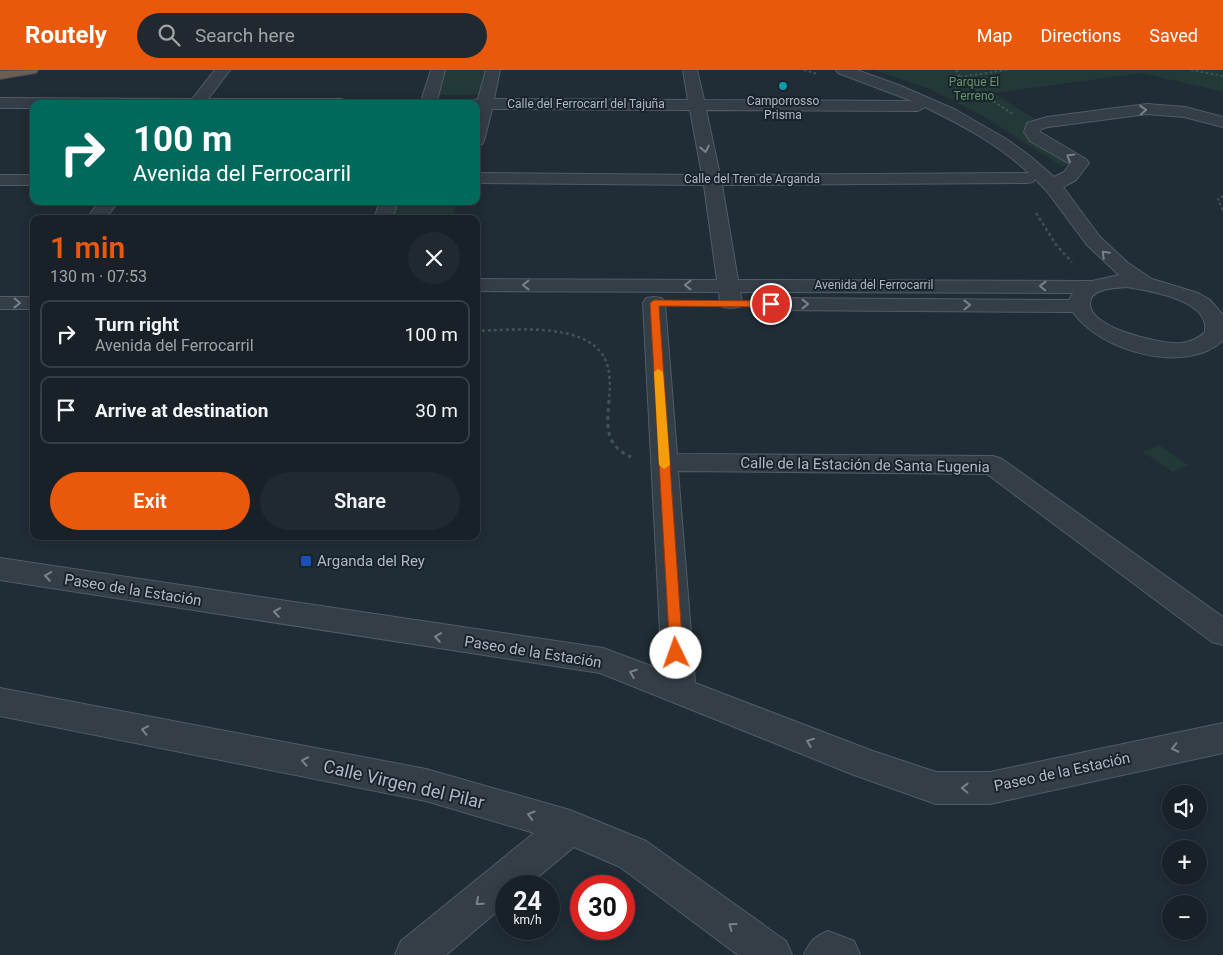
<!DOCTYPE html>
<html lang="en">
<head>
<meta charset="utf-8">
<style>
	:root { --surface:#182128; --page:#212930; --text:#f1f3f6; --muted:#9fa3a8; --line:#363e45; --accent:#ea580c }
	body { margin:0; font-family:Roboto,sans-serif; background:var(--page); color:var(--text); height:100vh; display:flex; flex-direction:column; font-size:19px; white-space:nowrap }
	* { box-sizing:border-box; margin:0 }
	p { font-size:16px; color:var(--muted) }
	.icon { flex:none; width:28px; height:28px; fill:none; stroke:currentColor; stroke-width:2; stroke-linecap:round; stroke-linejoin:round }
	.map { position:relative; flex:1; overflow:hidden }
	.drawer { position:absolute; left:30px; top:145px; width:450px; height:325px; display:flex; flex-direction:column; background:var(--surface); border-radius:10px; box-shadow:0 2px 12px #0003,0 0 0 1px var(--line) }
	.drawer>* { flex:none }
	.banner { position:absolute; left:30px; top:30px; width:450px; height:105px; border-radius:10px; box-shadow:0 2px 12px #0003,0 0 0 1px var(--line); background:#00695c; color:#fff; overflow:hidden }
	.controls { position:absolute; left:1162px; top:715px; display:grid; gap:10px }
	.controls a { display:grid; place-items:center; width:45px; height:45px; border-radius:50%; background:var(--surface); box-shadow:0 2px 12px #0003,0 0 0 1px var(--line); font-size:25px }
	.speed { position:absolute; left:495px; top:805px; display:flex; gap:10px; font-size:25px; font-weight:700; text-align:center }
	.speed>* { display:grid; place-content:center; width:65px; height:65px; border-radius:50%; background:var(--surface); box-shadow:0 2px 12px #0003,0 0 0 1px var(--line); line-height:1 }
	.speed small { font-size:12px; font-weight:400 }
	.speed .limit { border:8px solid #d22; background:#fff; color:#111 }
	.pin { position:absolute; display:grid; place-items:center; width:42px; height:42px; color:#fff; margin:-21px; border:2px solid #fff; border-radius:50%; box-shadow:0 1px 5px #0007 }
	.me { position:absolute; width:55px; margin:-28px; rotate:357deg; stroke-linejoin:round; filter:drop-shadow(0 0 4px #0008) }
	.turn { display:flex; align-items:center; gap:18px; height:105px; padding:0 20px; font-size:22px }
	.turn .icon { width:65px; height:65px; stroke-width:2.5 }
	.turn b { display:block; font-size:35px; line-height:42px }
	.round { display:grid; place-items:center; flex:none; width:52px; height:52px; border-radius:26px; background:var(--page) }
	.summary { display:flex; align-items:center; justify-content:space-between; height:85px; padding:0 20px }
	h1 { font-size:30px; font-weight:600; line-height:38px; color:var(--accent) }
	.cta { display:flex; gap:10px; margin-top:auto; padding:10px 20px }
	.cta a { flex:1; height:58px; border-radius:30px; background:var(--accent); color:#fff; font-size:20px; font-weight:600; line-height:58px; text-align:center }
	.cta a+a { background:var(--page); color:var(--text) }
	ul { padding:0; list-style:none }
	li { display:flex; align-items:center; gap:15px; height:68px; margin:0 10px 8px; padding:0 10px; border:2px solid var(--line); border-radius:10px }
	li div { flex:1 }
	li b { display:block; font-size:19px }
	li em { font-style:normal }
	header { display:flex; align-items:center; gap:30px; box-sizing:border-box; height:70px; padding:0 25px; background:var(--accent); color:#fff }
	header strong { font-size:24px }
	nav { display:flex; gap:28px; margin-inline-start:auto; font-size:18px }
	.search { width:350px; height:45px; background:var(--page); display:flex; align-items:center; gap:12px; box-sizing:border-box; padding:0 18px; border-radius:28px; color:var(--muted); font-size:19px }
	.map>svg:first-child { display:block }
</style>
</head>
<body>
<header>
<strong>Routely</strong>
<div class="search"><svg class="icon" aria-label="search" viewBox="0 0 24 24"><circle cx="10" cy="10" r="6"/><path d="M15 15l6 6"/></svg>Search here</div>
<nav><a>Map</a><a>Directions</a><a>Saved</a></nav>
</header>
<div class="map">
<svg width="1223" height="885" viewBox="0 0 1223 885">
	<rect width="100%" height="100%" fill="#202c36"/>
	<path fill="#233938" d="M442,0h45l-7,25h-47z
		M875,0h348v22l-81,-19 -148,20 44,28 -12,5 -1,7 42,28v3l-4,3 -80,-51 -51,-26z
		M395,131h62l-5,18h-63z
		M1159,375l29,20 -15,7 -30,-20z"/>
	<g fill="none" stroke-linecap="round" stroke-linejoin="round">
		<g stroke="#515c64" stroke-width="2">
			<path id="street" d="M215,0h15l-22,29h133l5,2 3,3h-315v4h-34v-10l192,1z
				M431,0h14l-9,34h-16z
				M486,0h14l-6,29 194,1 -5,-30h14l7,30 208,1 -74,-28 -2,-3h21l44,16 55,24 52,30 23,17 23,20 10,-5 6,-8 -40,-23 -6,-9 3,-9 20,-6 100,-13 38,3 38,10v10l-39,-10 -37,-3 -99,13 -7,2 -1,3 46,27 3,4 -13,17 -13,7 37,50 28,26 24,16 46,14 12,7 13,15v25c-36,36 -124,11 -150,-28l-305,-2 -8,-1 -3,-5 3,-5 8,-1 301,2 4,-7 -333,-1 2,10 -3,5 -8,1 -8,-1 -3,-5 -1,-10 -243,-1v-12l241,1 -13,-95 -228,-2v-10l226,2 -12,-65 -198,-1 -8,32 -2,3 -6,2v-42h-8l3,-3 7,-2zM925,37c37,18 74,38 104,66l-309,2 -14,-65 212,1zM1035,109l11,11 41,55 32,30 -27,6 -354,-1 -16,-95 305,-2 6,-1zM1126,217c20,3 71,11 78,34 2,3 1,8 1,11 -7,7 -15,10 -24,11 -18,2 -101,-16 -90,-44 4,-11 26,-11 35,-12z
				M0,105h34v10h-34z
				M100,131h19l-14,18h-19z
				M380,131h18l-6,18h-18z
				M0,227h34v12h-34z
				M654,227l8,1 3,5 12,151 316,2 9,3 221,158v28l-11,-3 -225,-168 -309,-3 17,212 175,67 66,22h54l233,-49v30l-233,51h-54l-82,-29 -254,-102 -600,-93v-22l603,90 59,22 -19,-367 3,-5z
				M0,618l426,81 144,41 76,31 140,100 6,14h-54l-118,-88 -46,-20 -47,39h-21v18l-60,51h-51l6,-14 133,-108 -108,-32 -426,-85z
				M828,861l26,10 6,14h-56c6,-14 10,-18 24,-24z"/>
		</g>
		<g stroke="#3e4951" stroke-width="2">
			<path id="highway" d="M38,0l-2,3 -36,6v-8z"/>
		</g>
		<path stroke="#405454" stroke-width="2" stroke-dasharray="2.5 2.5" stroke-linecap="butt" d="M804,0l14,4
			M956,0l5,10 52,34
			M1191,0l32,6
			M960,7l47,-7
			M1223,126l-5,3 5,12"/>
		<path stroke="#405454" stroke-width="2.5" stroke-dasharray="3 3" stroke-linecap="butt" d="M1036,143l21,33 15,16
			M476,261c34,-1 111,-10 129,28 6,13 5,28 4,42"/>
		<path stroke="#405454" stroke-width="3" stroke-dasharray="4 4" stroke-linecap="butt" d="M609,330c-2,25 -5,45 22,57"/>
		<use href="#street" fill="#343e47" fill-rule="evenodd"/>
		<use href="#highway" fill="#6c5e51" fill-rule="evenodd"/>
	</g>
	<defs><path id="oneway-chevron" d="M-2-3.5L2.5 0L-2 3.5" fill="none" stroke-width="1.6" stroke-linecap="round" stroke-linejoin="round" transform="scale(1.25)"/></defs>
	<g stroke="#77828b">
		<use href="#oneway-chevron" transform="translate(1143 40) rotate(-4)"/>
		<use href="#oneway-chevron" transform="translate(705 79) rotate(79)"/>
		<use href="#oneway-chevron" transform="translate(1070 87) rotate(-150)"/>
		<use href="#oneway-chevron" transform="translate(1105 184) rotate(-135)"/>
		<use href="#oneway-chevron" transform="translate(526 215) rotate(180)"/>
		<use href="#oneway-chevron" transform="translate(688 215) rotate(180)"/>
		<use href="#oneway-chevron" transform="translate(1043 216) rotate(-179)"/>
		<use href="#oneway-chevron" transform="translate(17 233) rotate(1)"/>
		<use href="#oneway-chevron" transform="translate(805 234)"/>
		<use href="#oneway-chevron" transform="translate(967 235)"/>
		<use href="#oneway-chevron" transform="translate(48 506) rotate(-171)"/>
		<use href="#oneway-chevron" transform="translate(277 542) rotate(-171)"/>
		<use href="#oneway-chevron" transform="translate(438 567) rotate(-171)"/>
		<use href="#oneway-chevron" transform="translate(633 603) rotate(-159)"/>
		<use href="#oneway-chevron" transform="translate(145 660) rotate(-169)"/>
		<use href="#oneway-chevron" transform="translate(810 672) rotate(-159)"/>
		<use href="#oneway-chevron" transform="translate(1175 678) rotate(168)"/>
		<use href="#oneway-chevron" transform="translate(305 691) rotate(-169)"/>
		<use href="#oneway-chevron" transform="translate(965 718) rotate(-179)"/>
		<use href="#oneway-chevron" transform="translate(531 745) rotate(-164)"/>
		<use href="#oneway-chevron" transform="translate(479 832) rotate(140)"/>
		<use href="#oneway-chevron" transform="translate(732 856) rotate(-144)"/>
	</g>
	<path fill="#ea580c" stroke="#983908" d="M654,230l117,1 5,3 -5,3 -112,-1 24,347 -2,3 -5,2 -4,-2 -2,-3 -20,-350z"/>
	<path fill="#f59e0b" d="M658,299l5,3 7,93 -6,4 -5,-4 -5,-93z"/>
	<circle fill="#0f9aa8" stroke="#19232b" stroke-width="2" cx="783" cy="16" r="5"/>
	<rect fill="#1a4fb4" stroke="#19232b" stroke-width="2" x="300" y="485" width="12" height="12" rx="2.5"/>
	<g text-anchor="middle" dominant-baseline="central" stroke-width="4" stroke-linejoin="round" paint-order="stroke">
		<g font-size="12" fill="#66936b" stroke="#19232b">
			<text x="974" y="12">Parque El<tspan x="974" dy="14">Terreno</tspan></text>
		</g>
		<g font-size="12" fill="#aeb9c3" stroke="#19232b">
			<text x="783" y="31">Camporrosso<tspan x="783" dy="14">Prisma</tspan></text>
		</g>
		<g font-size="12" fill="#aeb9c3" stroke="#19232b">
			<text x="586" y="34">Calle del Ferrocarrl del Tajuña</text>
			<text x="752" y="109">Calle del Tren de Arganda</text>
			<text x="874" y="215">Avenida del Ferrocarril</text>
		</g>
		<g font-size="15" fill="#aeb9c3" stroke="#19232b">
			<text transform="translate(865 395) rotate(1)">Calle de la Estación de Santa Eugenia</text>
			<text transform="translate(133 520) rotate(9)">Paseo de la Estación</text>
			<text transform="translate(533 582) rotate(9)">Paseo de la Estación</text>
			<text transform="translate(1062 702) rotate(-12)">Paseo de la Estación</text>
		</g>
		<g font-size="15" fill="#aeb9c3" stroke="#19232b" text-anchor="start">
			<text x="317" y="491">Arganda del Rey</text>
		</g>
		<g font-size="18" fill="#aeb9c3" stroke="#19232b">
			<text transform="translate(404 714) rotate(13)">Calle Virgen del Pilar</text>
		</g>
	</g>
</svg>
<div class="controls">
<a><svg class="icon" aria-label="sound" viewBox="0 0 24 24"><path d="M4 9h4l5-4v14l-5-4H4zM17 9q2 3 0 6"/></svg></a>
<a>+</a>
<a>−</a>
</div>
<div class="speed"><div>24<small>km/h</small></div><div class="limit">30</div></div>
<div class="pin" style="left:771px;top:234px;background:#d93025"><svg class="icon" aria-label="arrive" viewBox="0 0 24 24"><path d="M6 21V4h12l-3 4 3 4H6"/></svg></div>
<svg class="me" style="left:676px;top:583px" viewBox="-20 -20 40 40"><circle r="19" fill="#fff"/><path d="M0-13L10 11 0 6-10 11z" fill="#ea580c"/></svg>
<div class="banner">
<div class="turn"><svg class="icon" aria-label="right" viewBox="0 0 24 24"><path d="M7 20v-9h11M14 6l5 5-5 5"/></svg><div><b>100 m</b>Avenida del Ferrocarril</div></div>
</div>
<section class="drawer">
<div class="summary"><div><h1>1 min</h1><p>130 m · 07:53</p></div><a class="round"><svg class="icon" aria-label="close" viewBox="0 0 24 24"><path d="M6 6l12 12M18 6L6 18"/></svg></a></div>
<ul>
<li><svg class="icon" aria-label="right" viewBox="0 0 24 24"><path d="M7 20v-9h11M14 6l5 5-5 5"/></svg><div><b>Turn right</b><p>Avenida del Ferrocarril</p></div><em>100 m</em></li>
<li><svg class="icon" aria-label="arrive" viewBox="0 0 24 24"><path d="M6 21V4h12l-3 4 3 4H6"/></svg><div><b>Arrive at destination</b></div><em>30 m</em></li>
</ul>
<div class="cta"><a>Exit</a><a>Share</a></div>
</section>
</div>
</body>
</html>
